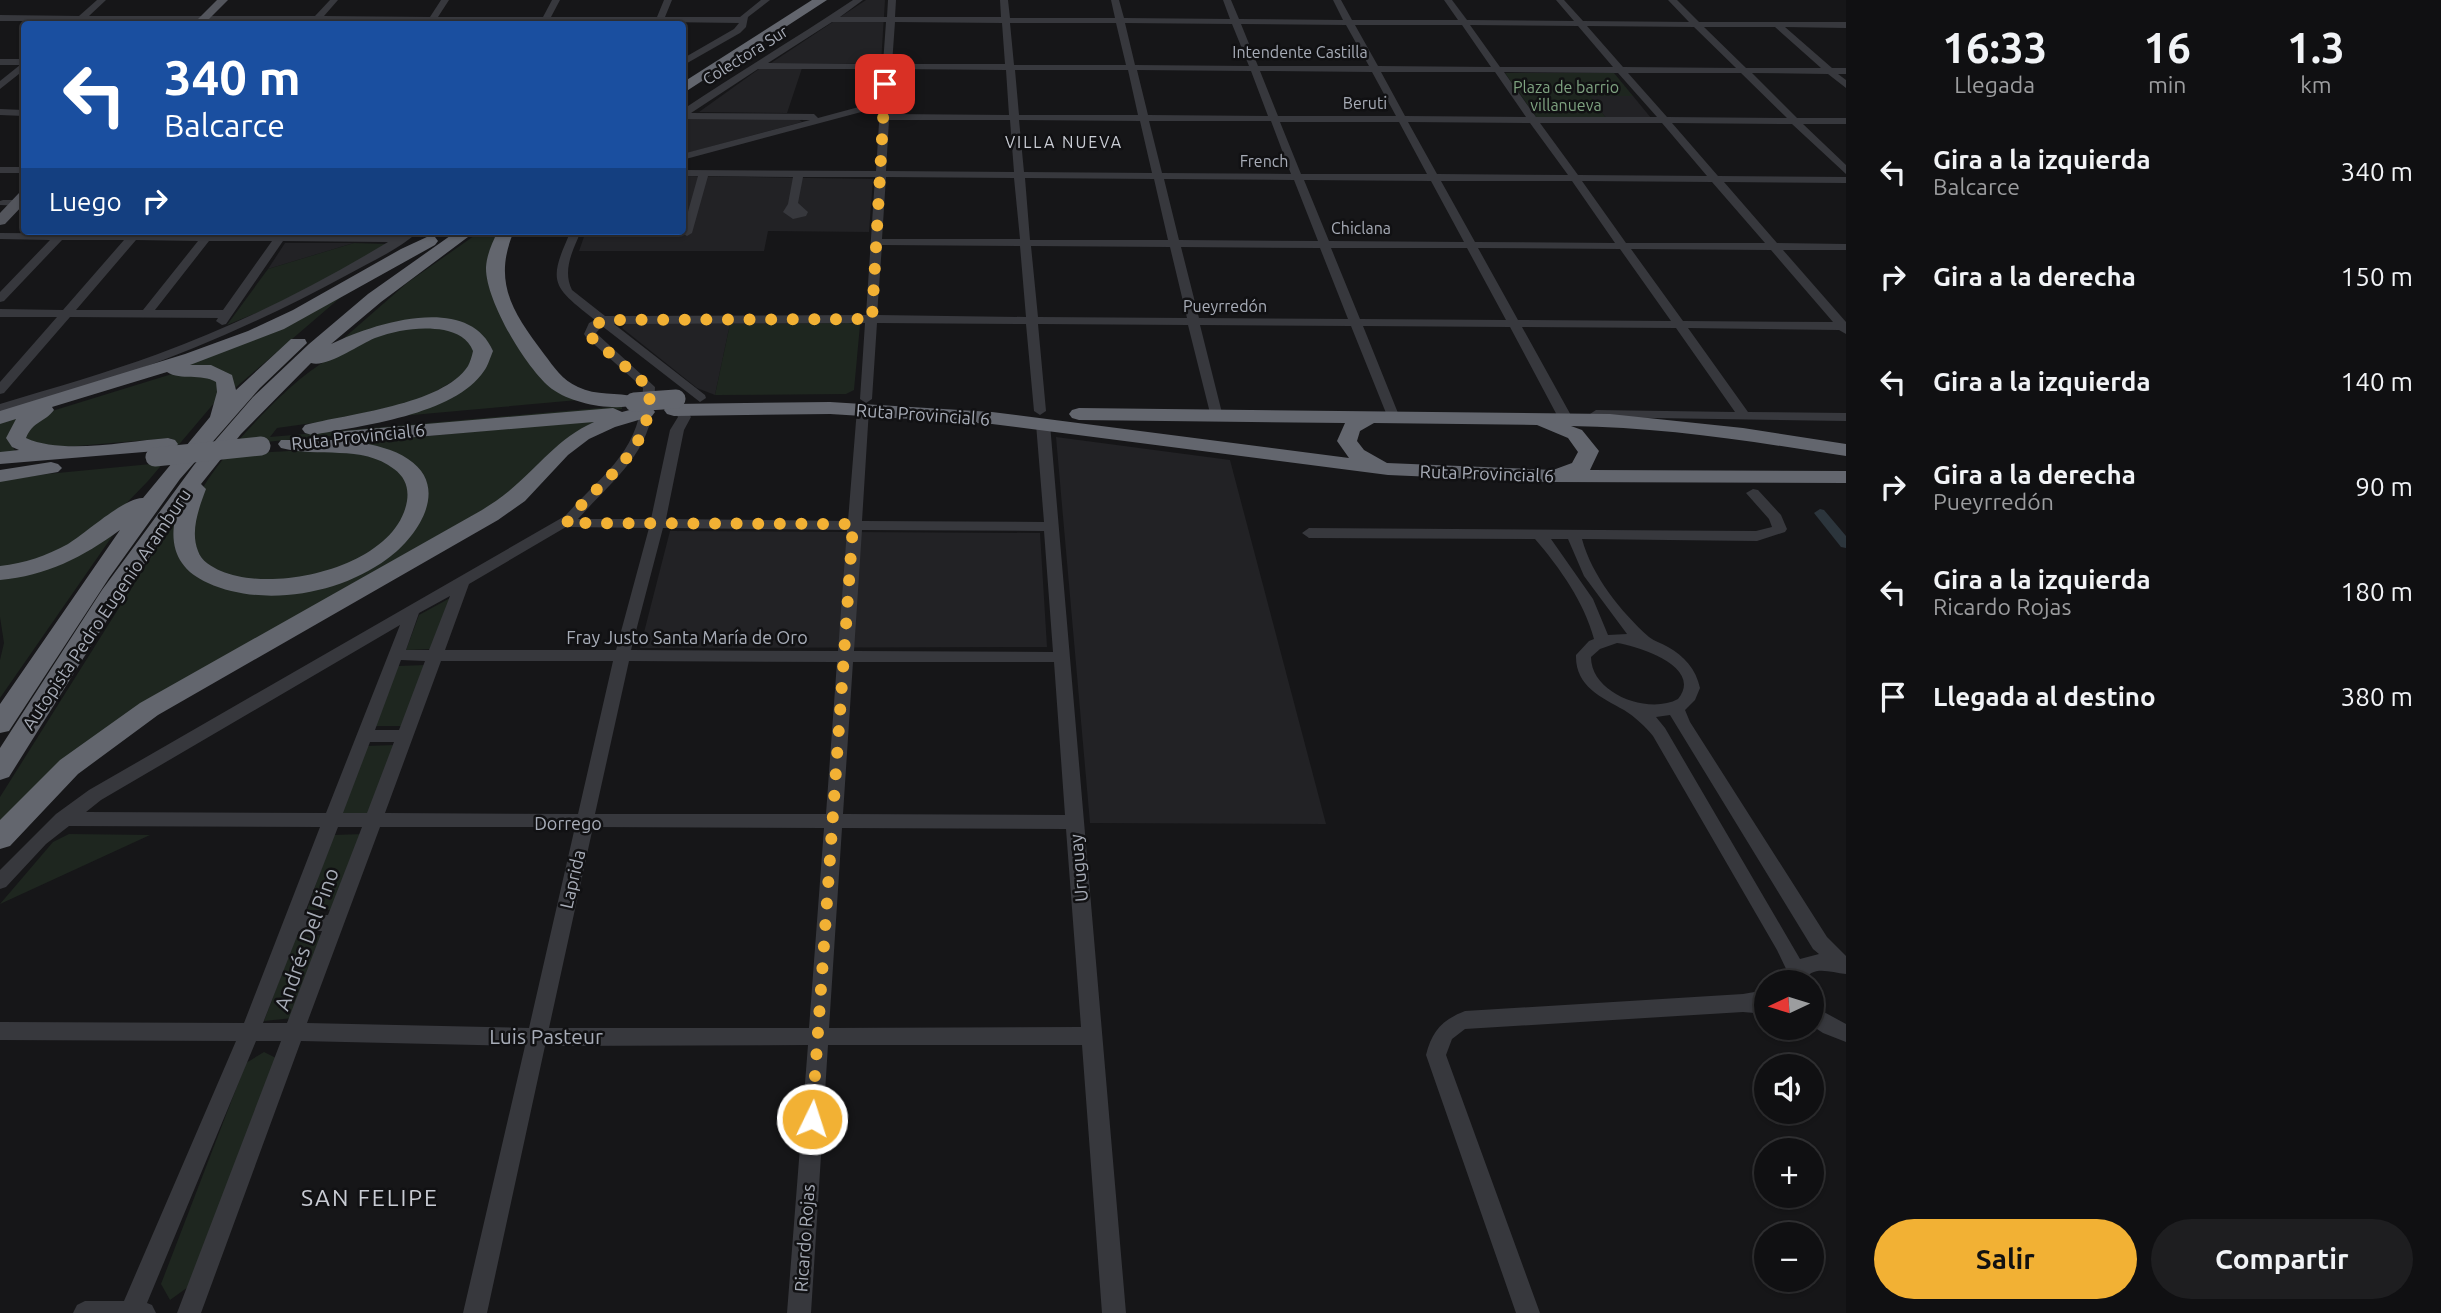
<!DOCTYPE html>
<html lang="es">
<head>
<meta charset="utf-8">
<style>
	:root { --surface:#101012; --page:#1e1e20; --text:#f1f3f6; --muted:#9c9d9f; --line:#303032; --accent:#f2b134 }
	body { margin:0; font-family:Ubuntu,sans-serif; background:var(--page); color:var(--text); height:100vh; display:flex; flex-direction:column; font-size:26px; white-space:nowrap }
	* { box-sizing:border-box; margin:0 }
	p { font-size:23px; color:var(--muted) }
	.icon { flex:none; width:38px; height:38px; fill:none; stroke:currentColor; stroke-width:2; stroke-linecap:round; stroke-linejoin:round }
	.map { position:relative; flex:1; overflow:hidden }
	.drawer { display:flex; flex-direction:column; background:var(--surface); width:595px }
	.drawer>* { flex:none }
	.hud { position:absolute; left:21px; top:21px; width:665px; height:214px; border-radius:7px; box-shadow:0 2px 5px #0004,0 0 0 2px var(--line); background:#1a4fa0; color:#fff; overflow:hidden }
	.needle { width:46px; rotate:266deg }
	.buttons { position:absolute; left:1754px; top:970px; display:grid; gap:14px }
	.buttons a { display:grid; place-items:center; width:70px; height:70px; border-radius:50%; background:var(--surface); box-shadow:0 2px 5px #0004,0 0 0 2px var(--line); font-size:35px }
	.pin { position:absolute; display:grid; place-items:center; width:60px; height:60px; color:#fff; margin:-30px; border-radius:14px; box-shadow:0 4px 10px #0006 }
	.me { position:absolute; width:77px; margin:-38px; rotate:4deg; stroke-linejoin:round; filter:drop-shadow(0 0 5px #0008) }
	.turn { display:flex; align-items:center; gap:24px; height:147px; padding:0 28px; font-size:32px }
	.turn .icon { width:91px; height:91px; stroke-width:2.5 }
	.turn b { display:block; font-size:49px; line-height:60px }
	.then { display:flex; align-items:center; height:66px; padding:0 28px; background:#0003; gap:14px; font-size:26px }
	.eta { display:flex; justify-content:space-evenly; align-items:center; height:119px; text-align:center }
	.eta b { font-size:42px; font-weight:700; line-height:49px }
	.button { display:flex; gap:14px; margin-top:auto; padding:14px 28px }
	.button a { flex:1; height:80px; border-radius:42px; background:var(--accent); color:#111; font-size:28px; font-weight:700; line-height:80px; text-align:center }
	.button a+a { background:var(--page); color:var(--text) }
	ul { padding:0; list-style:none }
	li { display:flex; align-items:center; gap:21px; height:105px; padding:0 28px }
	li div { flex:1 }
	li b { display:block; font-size:26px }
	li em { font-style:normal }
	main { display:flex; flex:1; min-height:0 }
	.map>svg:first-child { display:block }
</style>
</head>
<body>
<main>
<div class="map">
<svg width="1846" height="1313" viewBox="0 0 1846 1313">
	<rect width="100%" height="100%" fill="#161618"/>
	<path fill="#222225" d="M866,0h19l-4,63h-110z
		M802,68l-15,45 -88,-1 60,-43z
		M1589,96h44l18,22h-45z
		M797,118l5,4 -119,32v-33l3,-2z
		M683,176l190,3 -4,53 -101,-1 -4,20h-185l7,-20h96z
		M285,243h69l-86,26z
		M626,323l104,1 -15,71 -18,-7 -75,-60z
		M1056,437l174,23 96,364 -236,-1z
		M670,531l370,2 7,114 -407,1z"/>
	<path fill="#1e261f" d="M1505,73h109l19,23h-43l16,22h-69z
		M481,231h22l-12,55 87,114 -188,17c25,-10 81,-23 94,-47 4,-6 4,-15 6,-22l-11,-15 -41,-13 -102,25 71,-62z
		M354,243l33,1 -87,51 -73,30 41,-56z
		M341,297l-106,91 -53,-22 -130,38 -44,36 8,12 -16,2v-33l162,-53z
		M849,323l11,2 -6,65 -8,4 -131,1 15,-71z
		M438,327l20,5 18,17 -4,21 -51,30 -87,20 -57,8 -7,9 352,-31v3l-357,33 -8,11c39,-3 117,-9 147,21 4,5 6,14 9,20l-10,32 -39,33 -58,20 -65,2 -44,-21c-2,-12 -8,-26 -8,-37 0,-37 86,-125 115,-147 18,-14 39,-27 60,-36 23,-10 50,-12 74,-13z
		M172,374l42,4 6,10 -5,14 -67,79 -30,31 -61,42 -57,16v-89l47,-7 104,-10 20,-26 -118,10 -27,-6 -4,-8 30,-23z
		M608,419l-92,72 -344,199 -172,142v-35l173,-275 3,-1c-9,35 18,58 49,68l138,-18 64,-76 -60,-53z
		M120,525l-120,173v-38l4,-17 -4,-26v-38z
		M452,597l-20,52 -26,1 13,-35z
		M426,665l-23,61h-28l23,-60z
		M395,745l-26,69 -29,-1 26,-67z
		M69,834l81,1 -150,69 53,-62z
		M364,834l-29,76h-28l26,-75z
		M324,935l-31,83 -29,3 32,-85z
		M264,1052l14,7 -83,223 -25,18 -9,-16 85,-221z"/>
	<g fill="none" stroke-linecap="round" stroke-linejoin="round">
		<path fill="#2c353c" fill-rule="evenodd" d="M1820,509l4,1 22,26v12l-5,-1 -27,-34z"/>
		<path fill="#37383d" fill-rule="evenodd" d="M97,0h9l-17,16h226l15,-16h8l-14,16 106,1 11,-17h8l-11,17h105l9,-17h8l-9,17h106l7,-17h8l-7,17h75l21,-17h9l-22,17 -2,10 -6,6 -58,33v-7l52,-30 5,-6 -76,-1 -9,2 1,-2h-107l-1,2h-8l1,-2h-105l-2,2h-8l1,-2 -106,-1 -3,3h-6v-3h-228l-5,3 -4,-3h-74v-6l79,1z
			M853,0h10l-23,17h47l1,-17h8l-1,17h106l-1,-17h8l2,18h105l-4,-18h8l5,18 106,1 -7,-19h8l8,19 104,1 -10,-20h8l11,20h106l-14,-20h8l15,20 107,1 -18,-21h8l19,21 106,1 -21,-22h9l22,22h147v6l-61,-1 47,41h14v6h-8l8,6v8l-18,-14 -76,-1 45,45h49v6h-43l43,41v9l-54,-50 -120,-1 46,53 128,1v6l-122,-1 53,61 69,1v6h-63l63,72v12l-7,-4 -151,-2 60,84 98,1v8l-255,-4 -1,-3 6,-4 139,2 -59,-84 -154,-1 51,92 -7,4 -7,-4 -49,-92 -147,-1 37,92 -6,4 -6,-4 -37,-92 -151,-1 23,92 -6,4 -6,-4 -23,-92 -150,-1 8,87 -6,4 -6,-4 -8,-87 -149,-1 -5,76 -6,4 -6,-4 5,-76 -251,1 91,71 1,3 -6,4 -98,-76 -6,7 59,54c-1,65 -37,87 -77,132h73l19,-89 8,-13 -5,-7 6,-4 5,1 7,10 -7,13 -18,89 182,2 9,-112 6,-4 6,4 -7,112 182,1 -8,-98 7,-4 7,4 76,889h-24l-20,-268h-254l-17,268h-24l21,-268 -263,1 -58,267h-24l62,-267 -224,-5 -100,272h-24l104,-272h-25l-109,262 5,2 4,8h-83l4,-8 8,-4h39l112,-260 -236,-1v-18l244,1 76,-196 -251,-1 -23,18 -40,43 -6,2v-19l56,-56 33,-24 476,-274c39,-43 76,-65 78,-128l-57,-51 -2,-3 5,-11 6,-3c-43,-34 -48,-37 -24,-89h10c-8,19 -19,39 -9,59l33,26 261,-1 9,-138h-72l-5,26 10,9 -2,4 -13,3 -10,-7 5,-8 5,-27 -85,-1 -16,57 -5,3 -5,-3 16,-57h-16v-6l194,1 4,-64 -198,53v-6l128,-34 -128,-1v-9c57,-38 114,-72 171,-110zM832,22h54l-3,42 -115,-1zM895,22l107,1 3,41h-113zM1010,23h106l10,42h-112zM1125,23l107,1 17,42 -114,-1zM1241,24l105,1 23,41h-111zM1355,25h107l29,42 -113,-1zM1470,25l108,1 35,41h-113zM1587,26l107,1 42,41 -113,-1zM1704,27h71l46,41h-75zM758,69h125l-2,32 -63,17 -4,-4 -123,-1zM892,69l114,1 3,45 -120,-1zM1015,70h113l10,45h-119zM1137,70l114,1 17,45 -120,-1zM1260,71l112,1 24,44h-118zM1381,72h114l31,45 -121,-1zM1504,72l114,1 39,44h-121zM1628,73h113l46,45 -120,-1zM889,120h121l4,52 -128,-1zM1019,120l121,1 12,52 -128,-1zM1149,121h122l20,53 -129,-1zM1280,122h119l28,52h-126zM1408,122l122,1 38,52 -131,-1zM1540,123h122l45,53 -129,-1zM886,177l128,1 6,61h-138zM1025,178l129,1 14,61h-138zM1164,179l130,1 24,61 -139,-1zM1304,180l127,1 33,61 -135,-1zM1441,181h131l43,62 -140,-1zM1582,181l130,1 53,61h-139zM882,245l138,1 6,71 -149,-2zM1031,246l139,1 17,71 -149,-1zM1181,247l139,1 28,71 -149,-1zM1331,248h136l39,72 -146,-1zM1478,248l142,1 51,72 -153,-1zM1631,249l140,1 62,72 -150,-1zM566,527l83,1 -33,122h-171l24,-66zM663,528l184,2 -9,121 -207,-1zM862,530l182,1 9,121 -199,-1zM450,596l-21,54h-23l13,-37zM400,625l-74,188 -240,-1 15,-12zM401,660l24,1 -26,69h-24zM441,661h172l-35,153 -193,-1zM629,661l208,1 -11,152h-231zM853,662h201l11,153 -222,-1zM370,742h24l-27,71h-24zM338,827h24l-34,88h-24zM380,827h195l-46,201 -222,-5zM593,827l231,1 -15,200h-260zM842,828l224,1 15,198 -252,1zM299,931h23l-35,92h-24z
			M0,59h24v11l-24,19v-8l20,-16h-20z
			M0,109l24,1v6l-24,-1z
			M0,167h24v6h-24z
			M3,200h21v6l-24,-1v-4z
			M132,231h8l1,3 135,1 3,-4h8v4l111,1 8,-5h13c-19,18 -49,31 -72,44 -110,60 -226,106 -347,137v-8c53,-16 106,-31 158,-50 80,-29 157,-68 230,-112l-105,-1 -57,83 -4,1 -6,-4 2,-3 -148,-1 -66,76 -4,1v-12l57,-65h-57v-8l63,1 61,-70h-62l-58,61 -4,1v-10l50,-52 -50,-1v-6l130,1zM136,240l62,1 -55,69h-67zM209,241h63l-49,69h-68z
			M1753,489l5,1 23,25 6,14 -2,3 -28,9 -175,-2c10,37 39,73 67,98 5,4 12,6 19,10 16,9 28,22 32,41l-5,12 -10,10 5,12 137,215 19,19v18c-16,-1 -33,-10 -43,8h-16l1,-9 -11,-23 -124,-214c-8,-10 -18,-19 -29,-26 -23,-13 -49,-24 -48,-55l13,-14 5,-2c-10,-37 -34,-71 -59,-100l-226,-1 -7,-5 7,-5 447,3 16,-4 -3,-8 -23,-26zM1551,539h17l16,37 43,58 -19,1 -15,-36zM1617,643c21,3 87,24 61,56 -29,16 -87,-5 -87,-42l9,-8zM1670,715l143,234 6,5 -19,5 -135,-231 -9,-11z
			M1766,990v24l-23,-2 -278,17 -13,10 -6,16 94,258h-24l-90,-258c6,-24 16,-35 39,-44l278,-17z
			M1811,1005l35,19v18l-23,-9 -12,-8z"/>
		<path fill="#53555c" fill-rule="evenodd" d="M217,0h11l-24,24h-11z
			M24,192v12l-19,20 -5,1v-12l19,-20z"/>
		<path fill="#63666e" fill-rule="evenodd" d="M812,0h15l-145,94v-11z
			M457,231h19l-95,71 -50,42c41,-20 137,-52 162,7 -3,7 -5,15 -9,20 -29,44 -124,55 -172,64l-7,-2 -3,-4 3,-4c41,-11 138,-20 163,-59 2,-4 4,-10 5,-15 -5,-13 -16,-18 -29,-21 -23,-4 -47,0 -69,8 -17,7 -48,30 -64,25l-70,71 -40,50 5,5c-7,19 -16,42 -8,62 3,10 14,16 23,20 53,23 175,-4 186,-70 2,-13 -2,-24 -13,-32 -32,-25 -76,-11 -113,-21l-3,-4 3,-4h55l-1,-3 3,-4 7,-2 268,-23 9,4 23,-6 7,2 3,4 -3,4 -37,11 -26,12 -21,16 -43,46 -27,19 -340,195 -80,59 -68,72 -10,3v-29l60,-60 80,-57 342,-193c9,-6 19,-12 27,-19 30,-25 49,-53 85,-69l-236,20c16,3 36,7 50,17 43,28 10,78 -21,100 -47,35 -124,49 -179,24 -28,-12 -39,-34 -33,-64l-56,82 -110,176 -9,3v-32l102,-158 92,-125 59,-68 56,-53 59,-50z
			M498,231h16c-22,51 -1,82 30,123 10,13 18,26 34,33 18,9 39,5 58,10l3,4 -3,4c-24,6 -63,-1 -84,-16 -25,-19 -67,-89 -66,-122 1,-13 6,-24 12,-36z
			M429,236l6,1 3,4 -3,4 -151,84 -94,36h21l21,10 4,15 55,-51h14l2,4 -47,45 -80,91 -71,99 -100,153 -9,2v-29l120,-174c-37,27 -74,46 -120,50v-14c25,-3 46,-10 68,-22 18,-11 57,-47 75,-46l67,-81 7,-25 -1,-10c-15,-9 -35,-1 -49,-10l-115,35 2,3c-10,13 -21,11 -28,28 37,17 102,3 142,0l7,2 3,4 -3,4 -7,2 -168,14v-12l19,-2 -7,-3 -6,-9 10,-19 -16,5v-13l185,-57 63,-23 45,-21 108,-61z
			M830,402l162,10 357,46 -12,-17 8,-18 -266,-3 -7,-2 -3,-4 3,-4 7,-2 531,6 133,14 103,16v12c-91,-14 -183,-29 -275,-30l11,4 17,21 -9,19 256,1v12l-296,-1 -162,-7 -396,-51 -162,-10 -156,2 -7,-2 -3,-4 3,-4 7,-2zM1374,423l163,2 31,13 10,14 -6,11 -19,7 -166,-7 -23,-13 -7,-9 3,-10z
			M51,462l7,2 4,4 -4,4 -58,10v-12z"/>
		<path stroke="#63666e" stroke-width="19" d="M634,402l42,-3
			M155,457l106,-11"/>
	</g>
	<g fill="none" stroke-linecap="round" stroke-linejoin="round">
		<path stroke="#f2b134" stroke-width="12" stroke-dasharray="0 21.6" d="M812,1119l41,-595 -287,-1c9,-8 14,-18 22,-25 33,-32 66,-61 61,-111l-57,-49 -3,-7 4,-5 11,-6 268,-1 13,-235"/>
	</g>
	<g text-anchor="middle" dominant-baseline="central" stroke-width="5" stroke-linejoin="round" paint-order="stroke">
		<g font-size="16" fill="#a8adb8" stroke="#111113">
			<text x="1300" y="52">Intendente Castilla</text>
			<text transform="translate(745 55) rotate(-32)">Colectora Sur</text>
			<text x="1365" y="103">Beruti</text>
			<text x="1264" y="161">French</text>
			<text x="1361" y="228">Chiclana</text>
			<text x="1225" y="306">Pueyrredón</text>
		</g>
		<g font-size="16" fill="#7fa381" stroke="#111113">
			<text x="1566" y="87">Plaza de barrio<tspan x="1566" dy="18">villanueva</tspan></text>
		</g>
		<g font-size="16" letter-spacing="2" fill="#c9ccd4" stroke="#111113">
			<text x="1064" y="142">VILLA NUEVA</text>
		</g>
		<g font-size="18" fill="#a8adb8" stroke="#111113">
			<text transform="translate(923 414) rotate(4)">Ruta Provincial 6</text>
			<text transform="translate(358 436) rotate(-6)">Ruta Provincial 6</text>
			<text transform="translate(1487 473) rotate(2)">Ruta Provincial 6</text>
			<text transform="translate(106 609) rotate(-56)">Autopista Pedro Eugenio Aramburu</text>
			<text x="687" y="637">Fray Justo Santa María de Oro</text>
			<text x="568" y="823">Dorrego</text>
			<text transform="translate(1078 868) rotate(-95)">Uruguay</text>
			<text transform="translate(572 879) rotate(-77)">Laprida</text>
			<text transform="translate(804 1238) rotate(-86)">Ricardo Rojas</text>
		</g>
		<g font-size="21" fill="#a8adb8" stroke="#111113">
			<text transform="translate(306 939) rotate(-70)">Andrés Del Pino</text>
			<text x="546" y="1036">Luis Pasteur</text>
		</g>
		<g font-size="23" letter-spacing="2" fill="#c9ccd4" stroke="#111113">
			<text x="370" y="1197">SAN FELIPE</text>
		</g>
	</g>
</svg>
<div class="buttons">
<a><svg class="needle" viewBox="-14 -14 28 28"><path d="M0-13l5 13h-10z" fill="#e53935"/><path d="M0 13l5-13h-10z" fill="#9c9d9f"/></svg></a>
<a><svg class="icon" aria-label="sound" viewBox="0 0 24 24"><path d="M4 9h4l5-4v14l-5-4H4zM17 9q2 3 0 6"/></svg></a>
<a>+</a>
<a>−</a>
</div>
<div class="pin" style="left:885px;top:84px;background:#d93025"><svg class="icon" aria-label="arrive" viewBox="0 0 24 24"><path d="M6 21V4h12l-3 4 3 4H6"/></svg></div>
<svg class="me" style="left:812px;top:1119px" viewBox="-20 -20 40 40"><circle r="17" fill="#f2b134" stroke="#fff" stroke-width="3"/><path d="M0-11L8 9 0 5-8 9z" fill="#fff"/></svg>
<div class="hud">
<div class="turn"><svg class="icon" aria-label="left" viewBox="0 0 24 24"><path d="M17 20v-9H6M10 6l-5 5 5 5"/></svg><div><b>340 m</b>Balcarce</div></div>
<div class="then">Luego<svg class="icon" aria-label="right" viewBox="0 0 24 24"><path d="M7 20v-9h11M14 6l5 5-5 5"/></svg></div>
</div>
</div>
<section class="drawer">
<div class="eta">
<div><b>16:33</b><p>Llegada</p></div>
<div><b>16</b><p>min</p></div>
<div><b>1.3</b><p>km</p></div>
</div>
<ul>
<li><svg class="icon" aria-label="left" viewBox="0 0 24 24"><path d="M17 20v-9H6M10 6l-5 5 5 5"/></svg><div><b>Gira a la izquierda</b><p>Balcarce</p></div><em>340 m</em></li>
<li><svg class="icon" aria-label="right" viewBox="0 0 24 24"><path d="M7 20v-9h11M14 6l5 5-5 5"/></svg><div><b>Gira a la derecha</b></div><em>150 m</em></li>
<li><svg class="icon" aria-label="left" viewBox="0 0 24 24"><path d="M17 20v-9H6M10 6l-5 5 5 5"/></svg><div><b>Gira a la izquierda</b></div><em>140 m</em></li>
<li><svg class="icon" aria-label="right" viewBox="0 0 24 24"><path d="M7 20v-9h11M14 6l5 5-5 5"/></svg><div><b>Gira a la derecha</b><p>Pueyrredón</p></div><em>90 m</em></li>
<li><svg class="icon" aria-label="left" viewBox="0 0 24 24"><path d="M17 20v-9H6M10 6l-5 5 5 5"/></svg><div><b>Gira a la izquierda</b><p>Ricardo Rojas</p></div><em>180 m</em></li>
<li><svg class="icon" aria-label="arrive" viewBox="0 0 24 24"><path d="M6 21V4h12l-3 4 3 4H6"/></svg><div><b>Llegada al destino</b></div><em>380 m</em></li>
</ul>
<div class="button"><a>Salir</a><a>Compartir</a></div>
</section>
</main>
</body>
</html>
